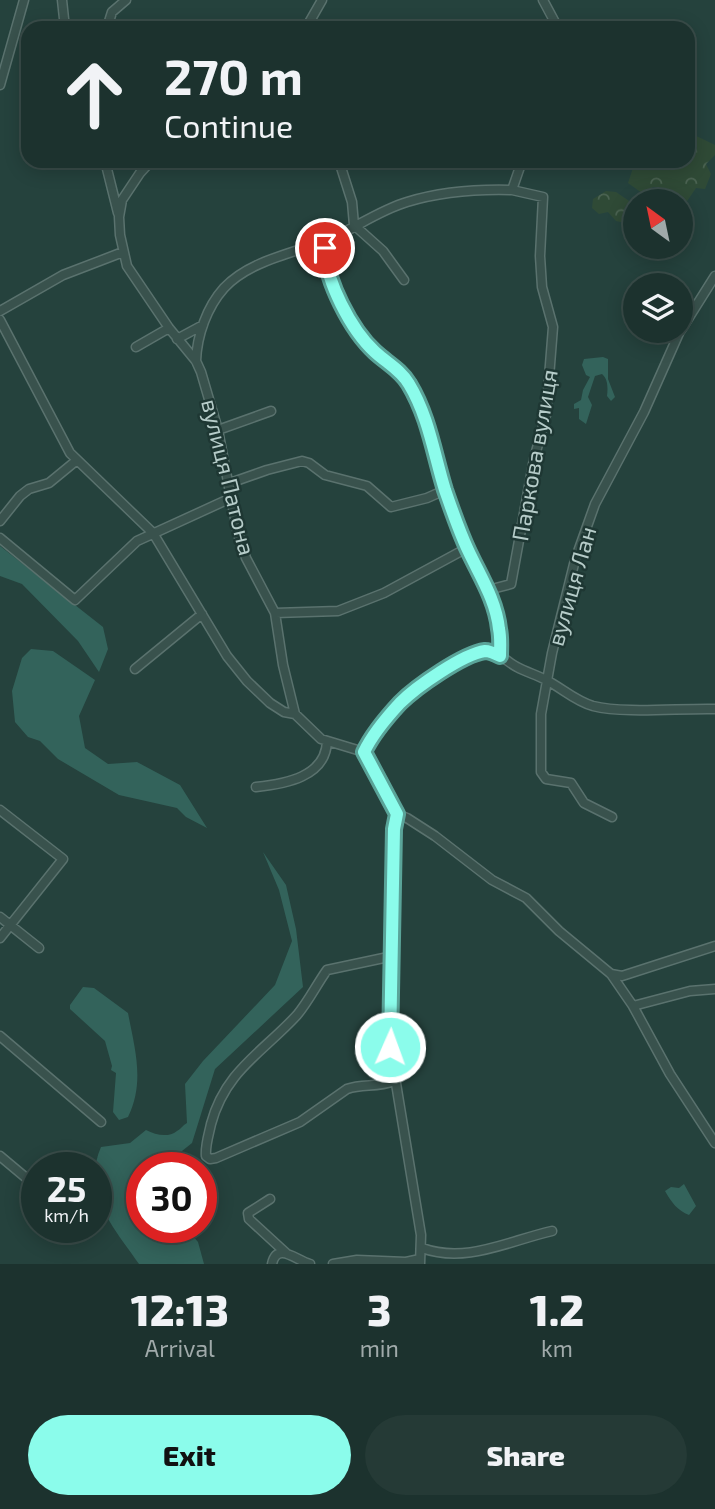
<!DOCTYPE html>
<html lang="en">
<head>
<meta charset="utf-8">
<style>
	:root { --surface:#1c322e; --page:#253a36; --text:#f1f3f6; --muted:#a0aaaa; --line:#3a4d4a; --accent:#8bfceb }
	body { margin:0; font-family:"Exo 2",sans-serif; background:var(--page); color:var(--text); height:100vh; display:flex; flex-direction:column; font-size:26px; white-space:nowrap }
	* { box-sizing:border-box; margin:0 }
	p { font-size:23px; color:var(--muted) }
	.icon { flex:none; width:38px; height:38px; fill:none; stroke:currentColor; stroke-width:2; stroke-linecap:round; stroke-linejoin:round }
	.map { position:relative; height:1264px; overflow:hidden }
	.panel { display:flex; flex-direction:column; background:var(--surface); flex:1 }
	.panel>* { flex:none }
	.guide { position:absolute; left:21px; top:21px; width:674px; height:147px; border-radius:21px; box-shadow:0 4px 18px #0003,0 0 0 2px var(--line); background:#1c322e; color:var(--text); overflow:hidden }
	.needle { width:46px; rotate:327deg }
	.controls { position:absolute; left:623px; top:189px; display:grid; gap:14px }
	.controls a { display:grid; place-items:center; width:70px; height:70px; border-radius:50%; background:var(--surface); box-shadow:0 4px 18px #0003,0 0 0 2px var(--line); font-size:35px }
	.speed { position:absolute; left:21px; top:1152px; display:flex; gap:14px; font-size:35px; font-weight:700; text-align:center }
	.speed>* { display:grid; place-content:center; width:91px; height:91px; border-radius:50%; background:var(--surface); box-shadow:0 4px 18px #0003,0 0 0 2px var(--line); line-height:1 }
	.speed small { font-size:18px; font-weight:400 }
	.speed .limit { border:10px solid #d22; background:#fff; color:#111 }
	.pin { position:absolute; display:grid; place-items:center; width:60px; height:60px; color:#fff; margin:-30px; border:4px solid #fff; border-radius:50%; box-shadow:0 2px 7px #0007 }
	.me { position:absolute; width:77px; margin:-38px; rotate:2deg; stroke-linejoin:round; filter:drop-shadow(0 0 5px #0008) }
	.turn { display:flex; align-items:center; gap:24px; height:147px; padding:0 28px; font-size:32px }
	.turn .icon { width:91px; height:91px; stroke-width:2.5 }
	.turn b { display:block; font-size:49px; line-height:60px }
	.eta { display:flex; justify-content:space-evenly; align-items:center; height:119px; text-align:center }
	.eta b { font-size:42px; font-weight:800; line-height:49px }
	.button { display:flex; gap:14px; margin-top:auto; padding:14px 28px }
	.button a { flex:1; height:80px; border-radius:42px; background:var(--accent); color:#111; font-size:28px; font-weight:800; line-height:80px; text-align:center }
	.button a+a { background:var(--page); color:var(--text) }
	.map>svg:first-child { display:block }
</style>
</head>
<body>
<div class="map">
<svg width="715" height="1264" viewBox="0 0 715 1264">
	<defs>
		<pattern id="forest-crowns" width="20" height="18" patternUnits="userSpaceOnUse" patternTransform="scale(1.75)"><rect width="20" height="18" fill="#2f4a36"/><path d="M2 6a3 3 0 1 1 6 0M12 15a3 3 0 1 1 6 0" fill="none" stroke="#4b6352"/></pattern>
	</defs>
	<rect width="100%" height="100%" fill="#25423d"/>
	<path fill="url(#forest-crowns)" d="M688,132l27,13v10l-9,9 5,10 -6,15 -9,-1 -15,22v-9h-21l5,-6 -5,-8h-7l-11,6 -14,-10 5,-15 -3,-7h58z
		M606,191l10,1 19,13v20l-19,-4 -8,-9 -9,2 -7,-6 1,-9z"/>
	<path fill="#33635b" d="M603,357l5,2v20l7,18 -4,4 -4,-5c1,-8 1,-17 -5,-22l-7,2 -7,21 4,8 -6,19 -7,-5v-11l-5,1v-5l7,-4 2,-10 7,-13 -4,-2 -4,-10 2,-6z
		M0,546l103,81 5,22 -9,23 -21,-31 -56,-57 -22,-8z
		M31,649l22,2 42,29 -16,36 6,32 23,16 29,-2 43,23 27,43 -21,-11 -9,-9 -58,-13 -61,-36 -18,-18 -12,-4 -13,-15 -3,-31 10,-33z
		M263,852l23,33 10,44 7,58 -88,82 -23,74 -30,24h-20v60h43l13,15 6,22h-65c-25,-36 -58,-71 -38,-117l29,-4 16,-13c10,5 22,8 31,1 4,-2 6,-6 10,-8l-2,-39 18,-23 72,-76 17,-44 -13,-51z
		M83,987l11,1 34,25c7,37 17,69 0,104l-9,3 -6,-8 3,-39 -5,-3 1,-4 -7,-25 -35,-32v-4z
		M684,1184l12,22 -7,9c-11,-4 -18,-13 -24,-24l6,-4 8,1z"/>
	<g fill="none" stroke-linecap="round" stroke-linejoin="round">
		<g stroke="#5a726e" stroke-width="11">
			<path id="minor" d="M62,0l3,28
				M543,0l15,28
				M107,28l5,-16 14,-12
				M306,28l16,-28
				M0,85l24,-85
				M105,161l13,52
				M151,161l-11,12 -18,27 -3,17 1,18 7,31 42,62 27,33 5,11 17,58 20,104 8,24 29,55 8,52 12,49 26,25 43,13 33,62 -3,15 -4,218 31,188 -1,29
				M227,161l1,3
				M339,161l13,41 2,23
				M354,225l29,26 21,29
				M326,240l-1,18 3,11 15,37 23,36 39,36 20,41 20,71 22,58 23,46 9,34 2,28
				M0,311l63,-36 60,-23
				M0,320l70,133 83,80 74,123 20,25 23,22 14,9 11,2
				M681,330l34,-54
				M177,339l26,-14
				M136,347l33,-19
				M196,361c1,-26 11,-54 28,-73 25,-27 69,-35 101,-47 28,-11 52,-30 82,-39 33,-10 70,-13 105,-12
				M218,430l53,-19
				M230,483l37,-13 35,-9 7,2 16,12 42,11 24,21 36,-9 18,-8
				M0,521l20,-25 9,-7 20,-6 28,-23
				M0,538l75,62 62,-59 94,-43
				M488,590l23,-6 23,-125 12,-44 7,-88 -11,-40 -2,-31 3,-59 -31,-7 10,-29
				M275,613l63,-2 46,-18 83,-45
				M135,669l67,-55
				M364,752c8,-17 22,-33 34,-47 16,-17 74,-59 96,-52 9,3 15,10 23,14 9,5 20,8 29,13 16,8 29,21 47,26 32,8 86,2 122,3
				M256,787c29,-3 70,-10 71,-46
				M0,810l63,49 -63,79
				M397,814l10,4 28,18 57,44 34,18 33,33 52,43 22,32 37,68 45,69
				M612,817l-28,-14 -13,-20 -25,-4 -5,-7v-58l11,-61 23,-93 20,-56 49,-92 36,-81
				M0,917l39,31
				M393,956l-66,14c-10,14 -19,32 -30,45 -34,37 -72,56 -86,109 -2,10 -6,21 -5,32l4,3 6,-1 84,-36 47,-33c16,-6 29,-1 47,-8
				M611,974l11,2 93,-30
				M633,1006l57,-15 25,-2
				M0,1036l101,86
				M0,1156l37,31
				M270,1199l-22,14 1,6 37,34
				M422,1248c44,16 86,-7 130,-17
				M272,1264c5,-23 25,-3 38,0
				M333,1264l24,-4 49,2 14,-3"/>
		</g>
		<use href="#minor" stroke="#39524d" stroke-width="8"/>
	</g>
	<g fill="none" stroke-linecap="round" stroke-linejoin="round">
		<g stroke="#5aa499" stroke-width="18">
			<path id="route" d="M325,248c0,32 26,82 50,104 12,11 26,18 34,32 20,33 25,71 36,106 7,20 14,41 23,60 12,26 28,50 31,79 2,9 1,18 1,27 -4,-2 -10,-5 -15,-5 -22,3 -69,36 -85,52 -13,14 -28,32 -36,49l33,62 -3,15 -4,218"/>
		</g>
		<use href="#route" stroke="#8bfceb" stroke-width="12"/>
	</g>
	<g text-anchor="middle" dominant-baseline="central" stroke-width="5" stroke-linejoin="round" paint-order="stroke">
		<g font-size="23" fill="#b6ccc9" stroke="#1e3733">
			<text transform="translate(534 455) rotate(-80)">Паркова вулиця</text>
			<text transform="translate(229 477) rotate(76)">вулиця Патона</text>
			<text transform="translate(571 586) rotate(-74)">вулиця Лан</text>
		</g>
	</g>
</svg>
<div class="controls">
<a><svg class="needle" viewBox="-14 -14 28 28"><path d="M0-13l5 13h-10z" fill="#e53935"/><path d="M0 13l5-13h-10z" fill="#a0aaaa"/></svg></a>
<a><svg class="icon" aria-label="layers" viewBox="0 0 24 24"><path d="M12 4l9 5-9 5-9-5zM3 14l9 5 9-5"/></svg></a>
</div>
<div class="speed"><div>25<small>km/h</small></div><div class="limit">30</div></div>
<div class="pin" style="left:325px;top:248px;background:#d93025"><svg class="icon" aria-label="arrive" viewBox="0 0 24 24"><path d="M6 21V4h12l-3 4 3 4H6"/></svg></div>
<svg class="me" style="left:390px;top:1047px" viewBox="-20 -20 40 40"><circle r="17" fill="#8bfceb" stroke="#fff" stroke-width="3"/><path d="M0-11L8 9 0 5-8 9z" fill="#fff"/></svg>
<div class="guide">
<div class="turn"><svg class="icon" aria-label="ahead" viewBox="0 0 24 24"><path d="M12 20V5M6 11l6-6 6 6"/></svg><div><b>270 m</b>Continue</div></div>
</div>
</div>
<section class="panel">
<div class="eta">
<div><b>12:13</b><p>Arrival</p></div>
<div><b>3</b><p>min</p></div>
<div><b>1.2</b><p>km</p></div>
</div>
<div class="button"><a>Exit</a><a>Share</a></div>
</section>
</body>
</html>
